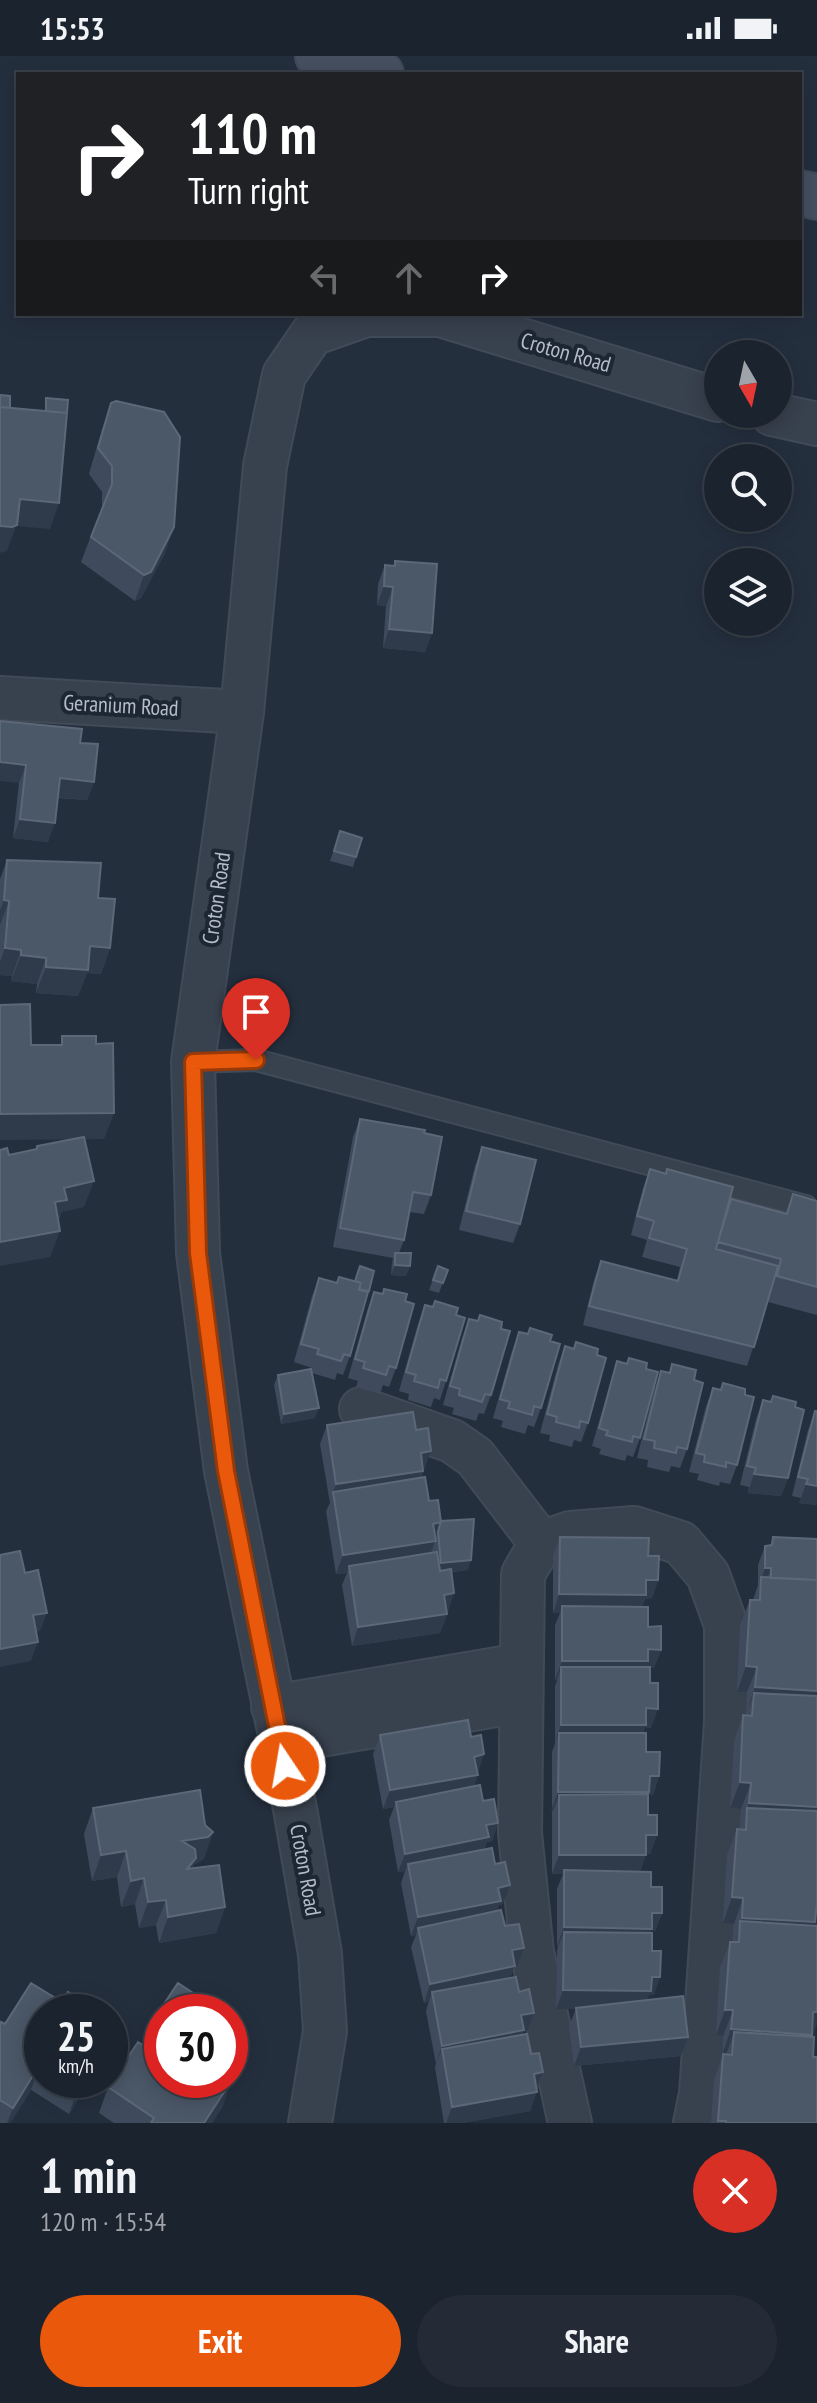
<!DOCTYPE html>
<html lang="en">
<head>
<meta charset="utf-8">
<style>
	:root { --surface:#1b232e; --page:#242b36; --text:#f1f3f6; --muted:#a0a4aa; --line:#39404a; --accent:#ea580c }
	body { margin:0; font-family:"PT Sans Narrow",sans-serif; background:var(--page); color:var(--text); height:100vh; display:flex; flex-direction:column; font-size:30px; white-space:nowrap }
	* { box-sizing:border-box; margin:0 }
	p { font-size:26px; color:var(--muted) }
	.icon { flex:none; width:44px; height:44px; fill:none; stroke:currentColor; stroke-width:2; stroke-linecap:round; stroke-linejoin:round }
	.map { position:relative; height:2067px; overflow:hidden }
	.side { display:flex; flex-direction:column; background:var(--surface); flex:1 }
	.side>* { flex:none }
	.banner { position:absolute; left:16px; top:16px; width:786px; height:244px; border-radius:0px; box-shadow:0 4px 20px #0003,0 0 0 2px var(--line); background:#202124; color:#fff; overflow:hidden }
	.needle { width:52px; rotate:171deg }
	.buttons { position:absolute; left:704px; top:284px; display:grid; gap:16px }
	.buttons a { display:grid; place-items:center; width:88px; height:88px; border-radius:50%; background:var(--surface); box-shadow:0 4px 20px #0003,0 0 0 2px var(--line); font-size:40px }
	.speed { position:absolute; left:24px; top:1938px; display:flex; gap:16px; font-size:40px; font-weight:700; text-align:center }
	.speed>* { display:grid; place-content:center; width:104px; height:104px; border-radius:50%; background:var(--surface); box-shadow:0 4px 20px #0003,0 0 0 2px var(--line); line-height:1 }
	.speed small { font-size:20px; font-weight:400 }
	.speed .limit { border:12px solid #d22; background:#fff; color:#111 }
	.pin { position:absolute; display:grid; place-items:center; width:68px; height:68px; color:#fff; margin:-82px -34px; border-radius:50% 50% 50% 0; rotate:-45deg; box-shadow:0 0 8px #0007 }
	.pin .icon { rotate:45deg }
	.me { position:absolute; width:88px; margin:-44px; rotate:348deg; stroke-linejoin:round; filter:drop-shadow(0 0 6px #0008) }
	.turn { display:flex; align-items:center; gap:28px; height:168px; padding:0 40px; font-size:36px }
	.turn .icon { width:104px; height:104px; stroke-width:2.5 }
	.turn b { display:block; font-size:56px; line-height:68px }
	.lanes { display:flex; align-items:center; height:76px; padding:0 40px; background:#0003; justify-content:center; gap:40px; direction:ltr }
	.lanes .off { opacity:.35 }
	.round { display:grid; place-items:center; flex:none; width:84px; height:84px; border-radius:42px; background:var(--page) }
	.overview { display:flex; align-items:center; justify-content:space-between; height:136px; padding:0 40px }
	h1 { font-size:48px; font-weight:700; line-height:60px }
	.button { display:flex; gap:16px; margin-top:auto; padding:16px 40px }
	.button a { flex:1; height:92px; border-radius:48px; background:var(--accent); color:#fff; font-size:32px; font-weight:700; line-height:92px; text-align:center }
	.button a+a { background:var(--page); color:var(--text) }
	.status { display:flex; justify-content:space-between; align-items:center; height:56px; padding:0 40px; background:var(--surface); direction:ltr }
	.status svg { height:22px; fill:currentColor }
	.map>svg:first-child { display:block }
</style>
</head>
<body>
<div class="status"><b>15:53</b><svg viewBox="0 0 49 12"><path d="M0 12V9h3v3zM5 12V6h3v6zM10 12V3h3v9zM15 12V0h3v12zM26 1h20v11H26zM47 4h2v5h-2z"/></svg></div>
<div class="map">
<svg width="817" height="2067" viewBox="0 0 817 2067">
	<rect width="100%" height="100%" fill="#242f3e"/>
	<g fill="none" stroke-linecap="round" stroke-linejoin="round">
		<g stroke="#414a57" stroke-width="24">
			<path id="service" d="M193,1006l63,-2 550,146"/>
		</g>
		<g stroke="#414a57" stroke-width="46">
			<path id="minor" d="M772,358l45,10
				M0,642l242,14
				M361,1353l91,32 23,16 66,86
				M273,1651l248,-42
				M280,1686l240,-41
				M310,2067l15,-92 -5,-77 -24,-140 -70,-343 -28,-218 -5,-191 49,-350 23,-246 19,-91 28,-41 54,-19h74l278,85
				M570,2067l-38,-171 -12,-119 3,-259 18,-31 29,-10 64,-5 47,15 27,32 18,50v97l-25,372 -6,29"/>
		</g>
		<g stroke="#414a57" stroke-width="48">
			<path id="secondary" d="M318,0l63,18
				M800,137l17,4"/>
		</g>
		<use href="#service" stroke="#38414e" stroke-width="20"/>
		<use href="#minor" stroke="#38414e" stroke-width="42"/>
		<use href="#secondary" stroke="#465061" stroke-width="44"/>
	</g>
	<path fill="#3f4b5c" d="M111,347l54,150 -24,45 -6,3 -54,-39 21,-55v-15l-13,-18 13,-45z
		M395,505l37,72 -7,19 -42,-4 3,-42 -9,-1 1,-21 7,-19 8,1z
		M0,665l80,22 14,39 -7,18 -29,-2 -10,44 -35,-4 6,-55z
		M340,775l22,7 -9,29 -23,-6z
		M7,804l91,38 12,50 -9,26 -14,-1 -9,23 -42,-3 1,-9 -26,-3 1,-5 -12,-1v-96z
		M360,1063l64,14 7,62 -7,19 -15,-2 -5,28 -5,13 11,13 -4,10 -15,-1 1,-12 1,-5 -60,-11 20,-110z
		M482,1091l38,77 -7,19 -54,-13 16,-64z
		M650,1113l15,5 2,-5 58,45h61l7,-20 24,7v114l-49,-13 -21,64 -164,-41 11,-45 7,-19 76,19 3,-13 -38,-10 5,-17 -16,-5 12,-47z
		M360,1210l-10,90 -7,19 -6,-2 -2,7 -23,-7 3,45 -34,6 -7,-39 4,-10 33,-5 1,-2 -18,-6 18,-66 7,-18 18,5 18,-2z
		M438,1210l10,4 -9,23 -10,-3z
		M374,1236l31,9 -9,67 -7,19 -6,-2 -3,9 -24,-7 2,-6 -10,-3 19,-67z
		M425,1249l21,76 -6,19 -6,-2 -3,9 -23,-7 1,-6 -10,-3 19,-67z
		M469,1263l22,76 -7,19 -5,-1 -3,8 -24,-7 2,-6 -11,-3 19,-67z
		M519,1276l31,9 -9,67 -7,19 -6,-2 -3,9 -24,-7 2,-6 -10,-3 19,-67z
		M565,1290l23,77 -7,19 -7,-2 -2,7 -23,-6 1,-6 -10,-2 18,-68z
		M629,1302l11,80 -7,19 -6,-2 -2,6 -26,-7 2,-5 -9,-3 19,-66 6,-19 10,2z
		M672,1308l22,16 -7,69 -7,19 -9,-2 -2,6 -22,-5 1,-7 -11,-2 17,-68 7,-19 8,2z
		M713,1332l24,77 -7,19 -10,-2 -1,4 -22,-6 2,-6 -10,-2 17,-66z
		M763,1344l25,78 -7,18 -33,-3 1,-6 -9,-2 16,-66z
		M815,1355l2,94 -18,-2 2,-5 -9,-2 16,-66z
		M327,1369l89,5 8,40 -3,8 8,23 39,69 -16,2 -4,40 -8,21 -88,13 -10,-61 5,-12 -11,1 -10,-63 4,-8 -10,-59z
		M560,1481l88,19 10,24 -6,18 -7,1 -3,8 6,20 13,23 -7,18h-4l1,60 -6,-1 -2,6 3,19 13,24 -6,19h-5v20l9,20 -7,19h-4l-6,18 11,15 11,26 -7,18h-4l-1,2 4,62h-5l-2,5 34,56 -107,10 -5,-40 7,-17h-20l1,-58 1,-5h-1v-57l6,-15h-11v-122l3,-8v-58l2,-6h-2v-55l5,-12h-7v-57z
		M773,1481l39,500 5,86h-106l3,-43 9,-25v-19l-7,-1 4,-68 10,-25h2l1,-2 1,-16 -11,-1 4,-68 10,-26h2l1,-3 1,-17 -11,-1 4,-67 9,-26h3v-2l1,-21h-10l3,-67 10,-25h3l5,-15v-20l7,-19h5z
		M380,1679l98,38 -4,13 24,37 -6,18 -5,1 -3,7 19,55 -4,1 -2,6 8,15 12,40 -3,1 -4,11 24,35 -7,19h-4l-1,3 9,19 12,18 -13,39 -68,12h-18l-9,-56 1,-3 -10,-53 3,-10 -5,2 -13,-56 5,-12 -5,1 -10,-53 4,-12 -7,1 -9,-52 5,-13 -11,2 -10,-55z
		M93,1752l112,17 8,7 -9,26 -6,5 -4,1 -1,4 32,39 -9,26 -57,10 -3,-18 -17,3 -4,-24 -14,3 -4,-30 -25,4 -8,-47z
		M62,1946l37,10h-57v68h48l-21,34 -38,-24 -21,33h-10v-98l5,-1z
		M162,1956v68l61,26 -11,17h-98l-15,-10 9,-26 34,-43 6,-16z"/>
	<path fill="#2f3b4b" d="M20,443l39,4 -9,26 -34,-3 -9,25 -7,2v-27z
		M174,471l-9,26 -24,45 -6,3 9,-26z
		M384,530l9,1 -7,19 -9,-1z
		M389,573l43,4 -7,19 -42,-4z
		M0,706l26,3 -7,18 -19,-2z
		M60,722l34,4 -7,18 -34,-3z
		M20,763l35,4 -7,19 -35,-4z
		M4,844l5,1 -9,24v-15z
		M90,890l20,2 -9,26 -14,-1 -9,23 -42,-3 10,-26z
		M5,892l16,2 -9,26 -12,-1v-13z
		M21,899l25,3 -9,26 -26,-3z
		M114,1057l-10,26 -104,1v-26z
		M94,1125l-10,26 -22,5 -5,14 -2,-24 9,-14z
		M60,1175l-10,26 -50,9v-24z
		M395,1209l15,1 -4,10 -15,-1z
		M319,1352l-4,10 -34,6 3,-10z
		M431,1395l-7,19 -10,2 7,-19z
		M423,1415l-6,19 -84,2 -4,11 7,-19z
		M754,1418l34,4 -7,18 -33,-3z
		M806,1428l11,2v19l-18,-2z
		M441,1466l-12,38 -80,6 -2,7 -11,1 7,-19 90,-31z
		M471,1504l-3,10 -31,3 4,-10z
		M765,1512h6l-7,19 -3,-7z
		M646,1524h12l-6,18 -7,1 -6,15 -77,-8 -2,7h-7l6,-19z
		M454,1537l-6,19 -11,2 7,-19z
		M47,1557l-7,18 -14,3 7,-19z
		M447,1558l-7,19 -88,13 6,-19z
		M38,1586l-7,19 -31,6v-18z
		M648,1593l13,1 -7,18 -93,-1 -4,13h-2l7,-19z
		M746,1610l11,1 -10,25h-10z
		M755,1631l62,4v26l-63,-24 -8,20z
		M646,1652l12,1 -7,19 -6,-1 -6,17 -80,-11 -5,11 7,-19z
		M484,1698l-6,19 -4,-16z
		M478,1719l-7,18 -75,9 -2,5 -11,2 7,-19z
		M650,1720h9l-6,19h-94l-6,16h-2l7,-19z
		M740,1726l11,1 -10,26 -11,-1z
		M749,1747l68,4v24l-70,-20z
		M498,1767l-6,18 -5,1 -5,14 -74,8 -3,7 -7,1 7,-18 81,-29z
		M213,1776l-9,26 -6,5 -4,1 -7,20v-15l-5,-28z
		M646,1779h11l-7,19h-10z
		M126,1795l-9,26 -25,4 9,-26z
		M559,1799h87l-7,19 -75,-4 -1,4h-11z
		M144,1822l-9,26 -14,3 10,-26z
		M510,1829l-7,19 -4,1 -5,15 -76,8 -2,7 -5,1 7,-19 80,-29z
		M732,1841l11,1 -9,26 -11,-1z
		M166,1844l-10,25 -17,3 9,-26z
		M817,1846v26l-77,-4 2,-6z
		M225,1851l-9,26 -57,10 9,-26z
		M652,1857h10l-7,18h-4l-6,17 -81,-16 -6,14h-1l7,-19z
		M524,1892l-7,18 -3,1 -6,18 -76,7 -3,9 -5,2 6,-19 82,-34z
		M652,1921h8l-6,18h-5l-5,15 -88,-1 7,-19z
		M725,1954h8l-10,26 -7,-1z
		M813,1956h4v12l-5,15 -78,-7 -8,23h-4l9,-26z
		M534,1957l-7,19h-4l-6,17h-75l-7,16 7,-19 79,-31z
		M119,1968l-9,25v-11z
		M239,1968l-9,25v-12z
		M688,1981l-7,19 -107,10 7,-19z
		M40,2008l-9,26 -21,33h-3l6,-15z
		M543,2016l-7,19 -2,-17z
		M83,2024h7l-21,34 9,-26z
		M232,2024l-9,26 -11,17h-8z
		M537,2036l-7,19 -68,12h-16l6,-16z"/>
	<path fill="#4b5868" stroke="#5c6777" stroke-width="2" d="M0,339l10,1v12l-10,-1z
		M46,342l22,2 -1,13 -21,-2z
		M116,345l48,11 16,25 -6,90 -23,45 -7,3 -53,-38 21,-53v-18l-14,-18 13,-45z
		M0,351l67,6 -8,90 -39,-4 -3,26 -5,2 -12,-1z
		M395,505l42,3 -5,69 -43,-4 4,-42 -9,-1 1,-21 10,1z
		M0,665l82,8 -2,14 18,1 -4,38 -34,-4 -5,45 -35,-4 6,-54 -26,-3z
		M340,775l22,7 -6,19 -22,-6z
		M7,804l94,3 -3,35 17,1 -5,49 -20,-2 -2,24 -42,-3v-9l-25,-3v-5l-16,-2 4,-47 -5,-1z
		M30,948l1,41h31v-9h34v8l17,-1 1,70 -114,1v-109z
		M360,1063l65,11 -1,3 18,4 -11,58 -18,-3 -9,48 -64,-12z
		M84,1081l10,44 -30,7 3,12 -12,2 5,29 -60,11v-92l7,-2 2,7 28,-6v-3z
		M482,1091l54,13 -16,64 -54,-13z
		M650,1113l16,5 1,-5 66,18 -17,62 62,17 -24,81 -165,-41 12,-45 77,20 9,-32 -38,-11 5,-17 -17,-5z
		M793,1138l24,7v86l-40,-11 4,-17 -63,-17 13,-43 56,15z
		M395,1197h16l-1,13 -15,-1z
		M360,1210l14,5 -5,20 -10,-2 2,-6 -6,-2z
		M438,1210l10,4 -5,13 -10,-3z
		M339,1221l22,6 -2,7 9,2 -18,64 -6,-2 -3,7 -24,-7 2,-5 -18,-5 18,-66 18,5z
		M384,1233l23,5 -2,7 9,3 -18,64 -7,-2 -3,9 -23,-7 2,-6 -10,-3 19,-67 9,2z
		M435,1245l23,7 -2,7 9,3 -19,63 -6,-2 -2,9 -24,-7 2,-6 -10,-3 19,-67 8,2z
		M480,1259l22,7 -1,7 9,2 -19,64 -6,-1 -3,8 -23,-7 1,-6 -10,-3 19,-67 9,2z
		M530,1272l22,7 -2,6 10,3 -19,64 -7,-2 -2,9 -24,-7 2,-6 -10,-3 19,-67 9,2z
		M576,1286l22,7 -1,6 9,3 -18,65 -8,-2 -1,7 -23,-6 1,-5 -10,-3 18,-68 9,3z
		M629,1302l18,5 -1,6 12,3 -18,66 -7,-2 -1,6 -26,-7 2,-4 -9,-3 18,-67 10,3z
		M672,1308l24,6 -2,10 9,3 -16,66 -10,-2 -1,6 -22,-5 1,-7 -11,-2 17,-68 9,2z
		M311,1313l8,39 -35,6 -6,-39z
		M723,1327l22,6v6l9,2 -17,68 -11,-3v5l-22,-5 1,-7 -9,-2 17,-65 8,2z
		M773,1340l23,6 -1,5 9,3 -16,68 -34,-4 2,-6 -9,-2 16,-66 8,2z
		M815,1355h2v75l-11,-2 2,-5 -10,-2z
		M413,1356l3,18 12,-2 3,23 -10,2 2,18 -87,13 -9,-59z
		M425,1421l4,24 9,-1 3,22 -8,2 3,17 -93,14 -10,-63z
		M474,1463l-3,41 -30,3 -3,-31 3,-11z
		M560,1481l89,1 -1,18h11l-1,24h-12v15l-87,-1z
		M773,1481l44,2v41l-46,-2v-10h-6v-22l7,-1z
		M20,1495l5,22 13,-3 9,43 -14,2 5,27 -38,7v-94z
		M437,1496l3,19 11,-2 3,24 -10,2 3,19 -89,13 -9,-61z
		M761,1521l56,3v111l-62,-4 2,-20 -11,-1 4,-66h10z
		M562,1550l86,1v20l13,-1v24l-13,-1v12h-86z
		M561,1611h89v16h8v26l-12,-1v17h-85z
		M754,1637l63,3v111l-68,-4 2,-20 -11,-1 3,-67 9,1z
		M468,1664l3,17 10,-2 3,19 -10,3 4,18 -88,15 -10,-55z
		M559,1677h87v19h14l-1,24h-9l-1,16h-91z
		M480,1729l3,16 11,-2 4,24 -12,2 3,12 -84,17 -9,-52z
		M200,1734l5,35 8,7 -5,5 -26,4 13,8 1,9 -9,11 32,-4 6,42 -57,10 -2,-17 -18,2 -4,-24 -13,3 -5,-30 -25,4 -8,-47z
		M648,1738v21h9v20h-11v20h-87v-60z
		M747,1752l70,3v91l-2,20 -73,-4 1,-20 -11,-1 5,-68 9,1z
		M492,1792l3,16 10,-2 5,23 -12,3 3,13 -83,16 -10,-53z
		M564,1814l87,2v15h11v26h-10v16l-88,-2z
		M501,1854l4,16 14,-2 5,24 -12,2 3,16 -85,18 -12,-56z
		M740,1865l77,5v86h-4l-1,23 -81,-6 2,-19h-8l5,-68h9z
		M564,1876l88,1v18h9l-1,26h-8l-1,14 -88,-1z
		M516,1921l3,15 10,-3 5,24 -13,2 3,15 -82,16 -10,-54z
		M31,1927l31,19 6,-10 31,20h-57v53l-2,-1 -27,44 -13,-8v-75l1,-3 4,2z
		M178,1927l44,29h-60v25l-14,-9z
		M683,1940l5,41 -107,10 -5,-39z
		M230,1961l9,7 -9,13z
		M110,1963l9,5 -9,14z
		M734,1976l80,5 -1,20h4v66h-91v-2h-8l5,-67 9,1z
		M527,1978l4,20 8,-1 4,19 -9,2 3,18 -85,15 -10,-58z
		M138,1986l24,15v23h68v-1l2,1 -28,43h-53l3,-5 -46,-31z
		M66,2024h17l-5,8z"/>
	<g fill="none" stroke-linecap="round" stroke-linejoin="round">
		<g stroke="#983908" stroke-width="20">
			<path id="route" d="M256,1004l-63,2 5,191 28,218 59,295"/>
		</g>
		<use href="#route" stroke="#ea580c" stroke-width="14"/>
	</g>
	<g text-anchor="middle" dominant-baseline="central" stroke-width="8" stroke-linejoin="round" paint-order="stroke">
		<g font-size="22" fill="#b4bcc9" stroke="#1d2633">
			<text transform="translate(566 296) rotate(16)">Croton Road</text>
			<text transform="translate(121 649) rotate(3)">Geranium Road</text>
			<text transform="translate(216 842) rotate(-82)">Croton Road</text>
			<text transform="translate(306 1814) rotate(80)">Croton Road</text>
		</g>
	</g>
</svg>
<div class="buttons">
<a><svg class="needle" viewBox="-14 -14 28 28"><path d="M0-13l5 13h-10z" fill="#e53935"/><path d="M0 13l5-13h-10z" fill="#a0a4aa"/></svg></a>
<a><svg class="icon" aria-label="search" viewBox="0 0 24 24"><circle cx="10" cy="10" r="6"/><path d="M15 15l6 6"/></svg></a>
<a><svg class="icon" aria-label="layers" viewBox="0 0 24 24"><path d="M12 4l9 5-9 5-9-5zM3 14l9 5 9-5"/></svg></a>
</div>
<div class="speed"><div>25<small>km/h</small></div><div class="limit">30</div></div>
<div class="pin" style="left:256px;top:1004px;background:#d93025"><svg class="icon" aria-label="arrive" viewBox="0 0 24 24"><path d="M6 21V4h12l-3 4 3 4H6"/></svg></div>
<svg class="me" style="left:285px;top:1710px" viewBox="-20 -20 40 40"><circle r="17" fill="#ea580c" stroke="#fff" stroke-width="3"/><path d="M0-11L8 9 0 5-8 9z" fill="#fff"/></svg>
<div class="banner">
<div class="turn"><svg class="icon" aria-label="right" viewBox="0 0 24 24"><path d="M7 20v-9h11M14 6l5 5-5 5"/></svg><div><b>110 m</b>Turn right</div></div>
<div class="lanes"><svg class="icon off" aria-label="left" viewBox="0 0 24 24"><path d="M17 20v-9H6M10 6l-5 5 5 5"/></svg><svg class="icon off" aria-label="ahead" viewBox="0 0 24 24"><path d="M12 20V5M6 11l6-6 6 6"/></svg><svg class="icon" aria-label="right" viewBox="0 0 24 24"><path d="M7 20v-9h11M14 6l5 5-5 5"/></svg></div>
</div>
</div>
<section class="side">
<div class="overview"><div><h1>1 min</h1><p>120 m · 15:54</p></div><a class="round" style="background:#d93025;color:#fff"><svg class="icon" aria-label="close" viewBox="0 0 24 24"><path d="M6 6l12 12M18 6L6 18"/></svg></a></div>
<div class="button"><a>Exit</a><a>Share</a></div>
</section>
</body>
</html>
